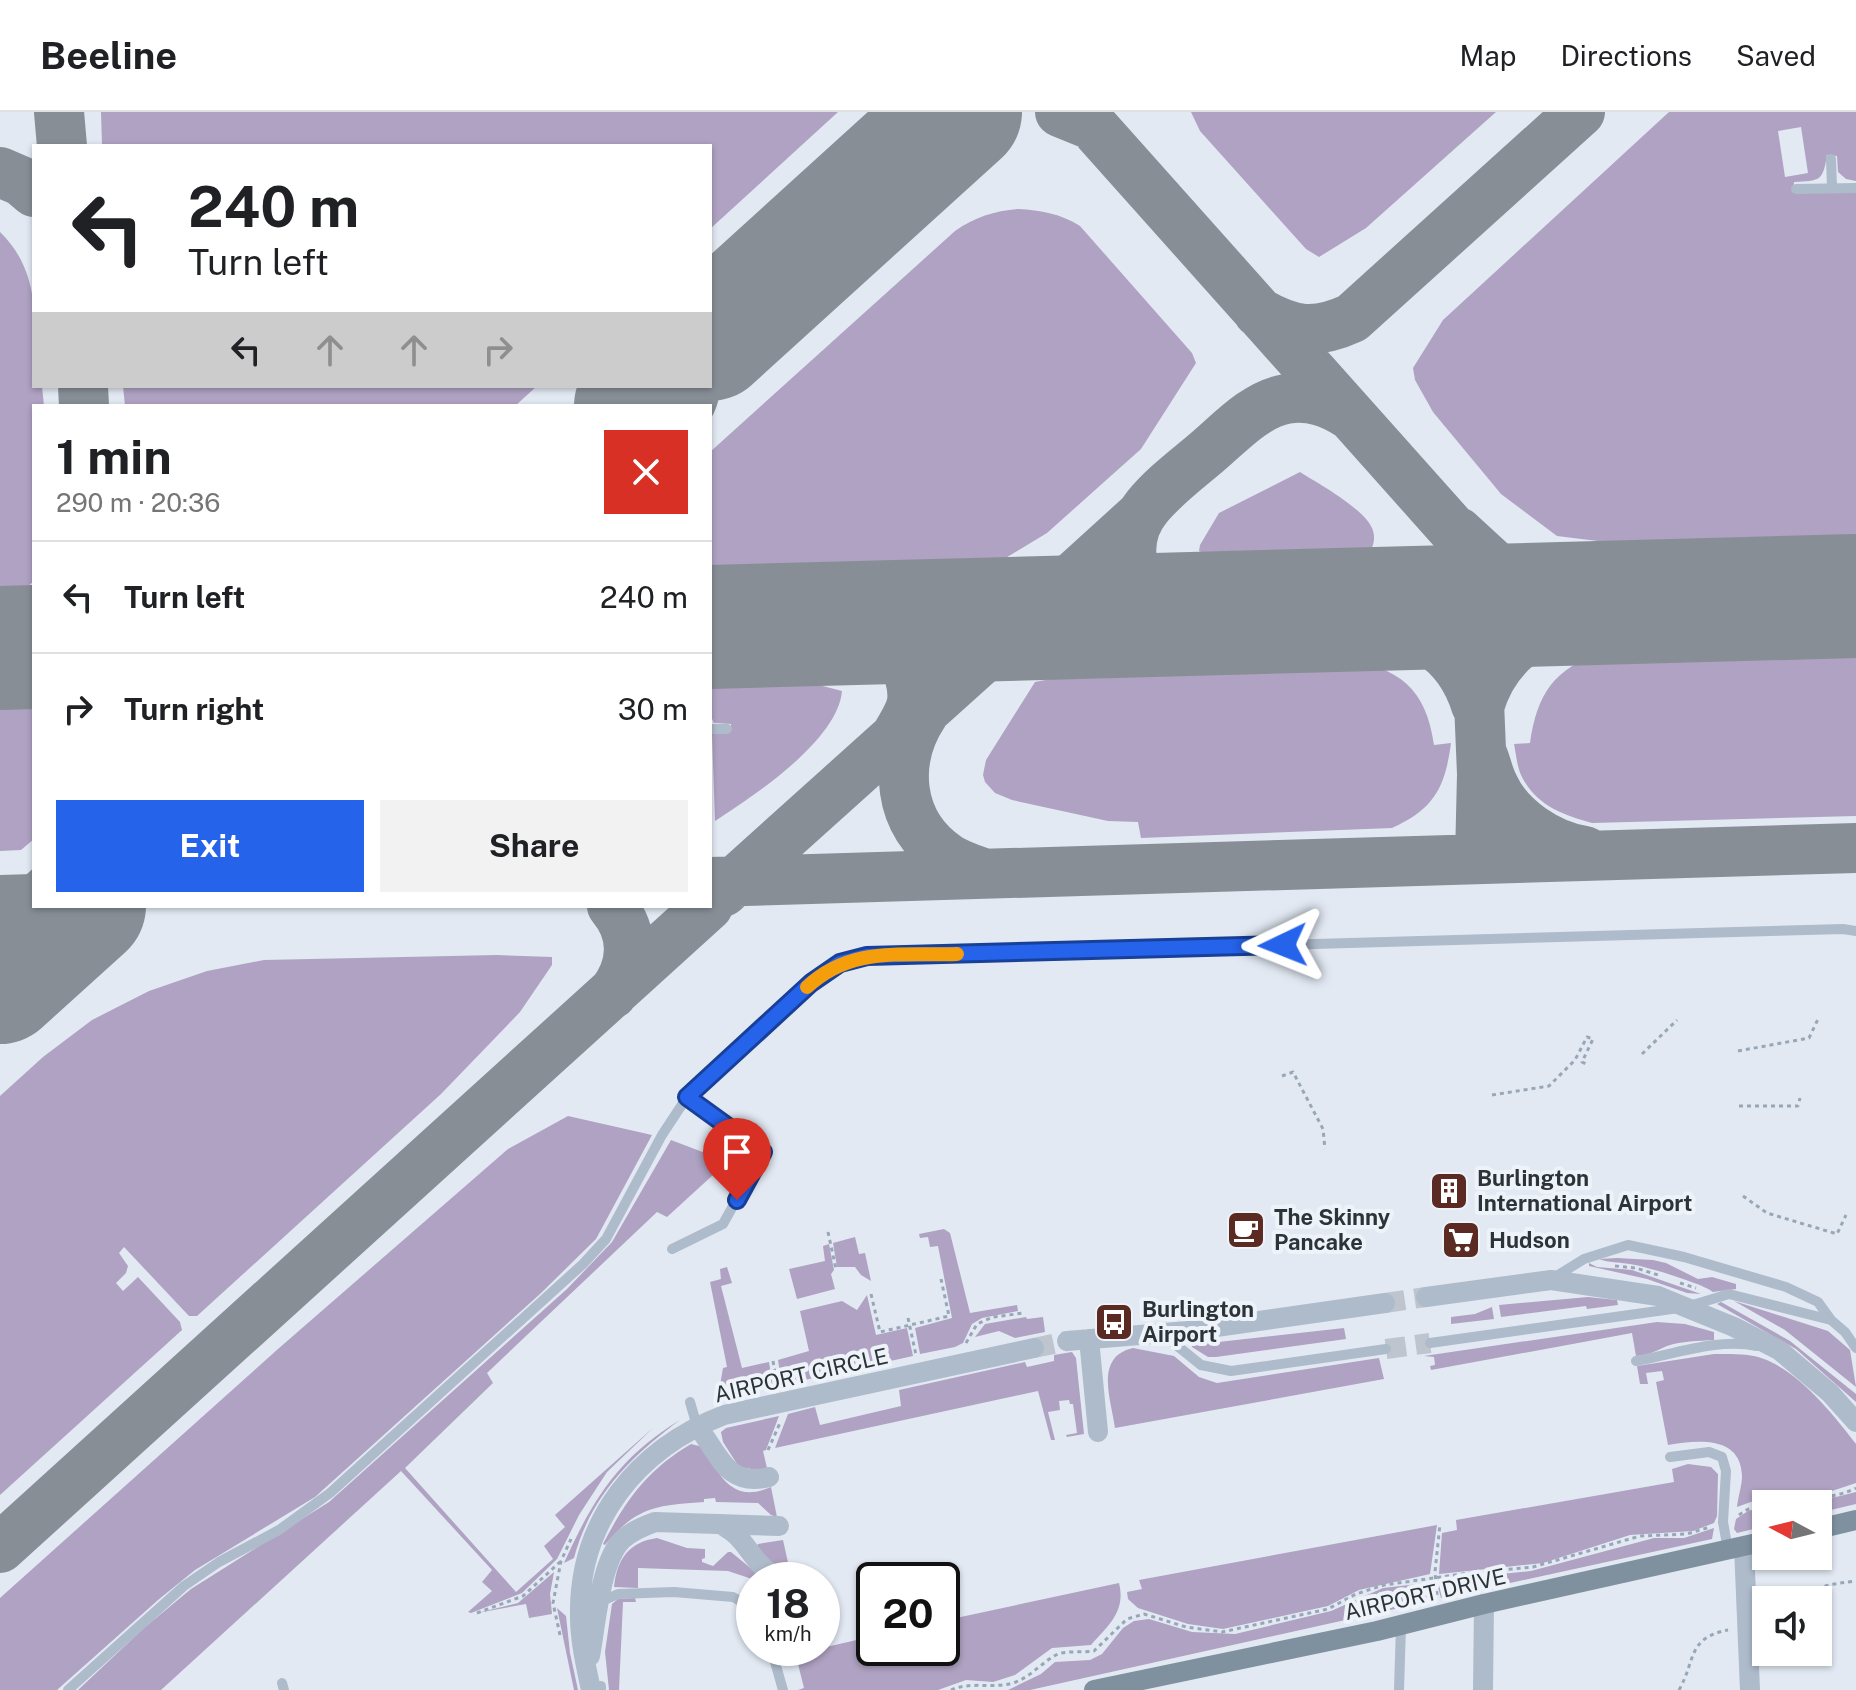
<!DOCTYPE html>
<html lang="en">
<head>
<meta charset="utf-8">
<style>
	:root { --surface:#fff; --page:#f2f2f2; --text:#202124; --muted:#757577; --line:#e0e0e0; --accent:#2563eb }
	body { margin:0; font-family:"Public Sans",sans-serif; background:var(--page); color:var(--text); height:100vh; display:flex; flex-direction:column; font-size:30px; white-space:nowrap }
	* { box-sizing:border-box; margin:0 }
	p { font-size:26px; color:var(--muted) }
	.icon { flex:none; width:44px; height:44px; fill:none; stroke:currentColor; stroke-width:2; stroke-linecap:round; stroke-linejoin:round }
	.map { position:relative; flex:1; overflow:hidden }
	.drawer { position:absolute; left:32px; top:292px; width:680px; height:504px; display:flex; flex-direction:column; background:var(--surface); border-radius:0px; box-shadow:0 2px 6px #0004 }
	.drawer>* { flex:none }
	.guide { position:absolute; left:32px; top:32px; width:680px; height:244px; border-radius:0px; box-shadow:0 2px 6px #0004; background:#fff; color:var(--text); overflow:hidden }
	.needle { width:52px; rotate:277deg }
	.buttons { position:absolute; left:1752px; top:1378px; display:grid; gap:16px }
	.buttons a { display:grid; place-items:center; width:80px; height:80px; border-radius:0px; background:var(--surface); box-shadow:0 2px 6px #0004; font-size:40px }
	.speed { position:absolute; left:736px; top:1450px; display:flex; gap:16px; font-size:40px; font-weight:700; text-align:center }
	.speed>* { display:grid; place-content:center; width:104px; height:104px; border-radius:50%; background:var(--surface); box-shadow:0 2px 6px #0004; line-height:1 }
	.speed small { font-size:20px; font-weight:400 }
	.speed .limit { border:4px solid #111; border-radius:12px; background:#fff; color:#111 }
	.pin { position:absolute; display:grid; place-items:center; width:68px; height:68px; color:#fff; margin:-82px -34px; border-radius:50% 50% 50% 0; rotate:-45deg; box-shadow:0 0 8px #0007 }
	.pin .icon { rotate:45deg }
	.me { position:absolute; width:88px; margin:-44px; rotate:268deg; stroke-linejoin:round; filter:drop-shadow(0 0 6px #0008) }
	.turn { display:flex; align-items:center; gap:28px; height:168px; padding:0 24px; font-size:36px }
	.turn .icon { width:104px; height:104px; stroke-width:2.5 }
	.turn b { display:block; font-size:56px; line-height:68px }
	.lanes { display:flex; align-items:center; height:76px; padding:0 24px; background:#0003; justify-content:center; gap:40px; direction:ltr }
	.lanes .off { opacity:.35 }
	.round { display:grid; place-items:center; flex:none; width:84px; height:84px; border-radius:0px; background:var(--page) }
	.overview { display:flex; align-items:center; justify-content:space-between; height:136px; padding:0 24px }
	h1 { font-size:48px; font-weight:700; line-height:60px }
	.button { display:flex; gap:16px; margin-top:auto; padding:16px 24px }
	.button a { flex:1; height:92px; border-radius:0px; background:var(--accent); color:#fff; font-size:32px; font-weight:700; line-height:92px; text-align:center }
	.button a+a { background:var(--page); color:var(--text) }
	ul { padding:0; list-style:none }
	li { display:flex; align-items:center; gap:24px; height:112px; padding:0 24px; border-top:2px solid var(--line) }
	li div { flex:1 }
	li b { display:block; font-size:30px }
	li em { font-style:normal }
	header { display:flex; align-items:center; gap:48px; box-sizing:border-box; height:112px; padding:0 40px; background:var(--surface); border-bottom:2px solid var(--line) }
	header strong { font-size:38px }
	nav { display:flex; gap:44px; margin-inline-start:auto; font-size:28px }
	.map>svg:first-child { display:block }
</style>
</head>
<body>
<header>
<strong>Beeline</strong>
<nav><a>Map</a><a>Directions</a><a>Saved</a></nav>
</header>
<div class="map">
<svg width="1856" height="1578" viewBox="0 0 1856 1578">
	<rect width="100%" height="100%" fill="#e2e9f3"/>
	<path fill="#afa2c2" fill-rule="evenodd" d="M101,0h737l-128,117v-83h-608z
		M1191,0h305l-130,116 -47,29 -13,-8 -106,-118z
		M1669,0h187v69l-10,-2 -8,-7 -1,-16 -10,-1c-4,26 -7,26 -33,27l-1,10h63v352l-151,3 -91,-4 -57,-7 -56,-42 -68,-82 -18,-32 -2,-12 30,-48zM1801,15l7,46 -23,4 -7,-46z
		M1018,97c23,1 43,5 62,17l112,127 4,10 -55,86 -94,84 -53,32 -61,9 -223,9v-131l245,-221c20,-14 39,-20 63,-22z
		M0,120c44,43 34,97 34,154h8l2,20h-10v175l-14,12 -20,7z
		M123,274h414l-22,20h-390z
		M1300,360c19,12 63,36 72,56 5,12 0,21 -6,31 -53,8 -117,17 -167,-8l1,-6 19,-32z
		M1856,534v170l-264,7c-29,-8 -57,-18 -71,-48 -4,-9 -5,-21 -7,-31l16,-1c7,-49 24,-75 72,-90z
		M1343,548c56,7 83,28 91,85l17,-2c-6,45 -17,66 -59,85l-251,10 -3,-16 -30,-1 -96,-21 -17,-7 -10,-11 -2,-7 3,-15 49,-78 67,-13z
		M788,565l54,14c-4,49 -88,105 -127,130l-3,-87 18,-2 1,-8 -17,-1 -2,-4 -2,-40z
		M0,585h34v142l-13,11 -21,1z
		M497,843l55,2v8l-32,47 -79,82 -244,222h-8l-65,-69 -5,6 9,13 -2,7 -10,10 7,8 15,-14 42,45 2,8 -182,165v-399l43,-39 49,-37 57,-29 58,-20 57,-11z
		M568,1004l84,19 -56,104 -56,55 -225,203 -120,73 -37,30 -101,90h-57v-92l278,-249 230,-200z
		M671,1028l42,16 12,8 -58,53 -10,-5 -170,161 6,10 -88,85 111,124 37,-33 -9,-13 21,-19 -10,-12 99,-88 -47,45 -28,43 -22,44 -35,34 -51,20 -3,-1 24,-21 -10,-9 10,-12 -91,-99 -240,219h-83l66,-62 47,-39 138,-87 238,-213 45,-47z
		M944,1117l6,4 20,80 47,-8 1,6 -36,7 -10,6 -9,19 -8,4 -35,7 -5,-26 37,-10 -14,-72 -8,1 -2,-10 -8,1 -1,-4z
		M855,1125l4,17 6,-1 6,28 -10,-6 -6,-8h-18l-4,-24z
		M829,1132l5,26 -3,4 4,15 -38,10 -8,-30 36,-8 -2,-15z
		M1617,1146l36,2 13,3 32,16 14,-2 24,7v5l-23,3c-9,-8 -68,-26 -83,-28 -11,-2 -21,-1 -31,-5z
		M1589,1151l8,4 35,3 69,24 -14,-1 -40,-14 -58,-13z
		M727,1155l5,16 -11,3 21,82 27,-6 4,25 -55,10 5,-29 4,-1 -17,-85 11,-3 -1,-10z
		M867,1183l9,40 31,-7 6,28 -131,29 -4,-25 31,-9 -9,-40 42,-10 15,9z
		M1588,1185l29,3 1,5 -31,4 -1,-3 -85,11 -2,-12z
		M1734,1189l94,30 22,19 6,37 -71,-57z
		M1721,1190l69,39 66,53v8l-60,-53 -79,-45z
		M1492,1195l2,12 -43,5v-7l24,-3z
		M1026,1205l1,2 16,-2 2,15 -30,6 -16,-7 -24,6 10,-13z
		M1657,1210l28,2 29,8v8c-16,1 -32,1 -47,6 -13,6 -16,8 -31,10l-4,-23 -201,37 -1,-4 5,-1 -1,-8 -10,-1z
		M1344,1216l2,11 -130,18h-8l-16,-10v-2z
		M1133,1236l41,8 25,21 18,6 162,-25 5,21 -269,49c-4,-29 -21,-71 18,-80z
		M1072,1240l4,6 8,76 -17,3 -1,-2 11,-2 -4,-29h-3l-1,-4 -10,1 1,9 -12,2 7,28h-4l-13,-49 -263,57 13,-34 27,-7 5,18 81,-19 -2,-16 126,-28 2,5 27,-6v-6z
		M1714,1242c16,0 35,-1 50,5 35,13 70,56 92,85v39l-27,9 -67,6 -25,9c1,-10 5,-21 5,-31 -1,-41 -45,-36 -74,-31l-12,-63 8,-2 -2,-9 -16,2 2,11h-8l-3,-18z
		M779,1304l-13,34 -3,1 4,17 -9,2 -19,-3 -16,-25 -2,-10 5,-4z
		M680,1308c-49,36 -90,77 -106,138l-10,5c29,-64 55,-106 116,-143z
		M691,1332l12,3c17,29 29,57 68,40l6,30 -6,-2 -13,-12 -42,-1 -1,-4 -11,1v3c-47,3 -68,5 -99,43l-2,-1c23,-44 44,-74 88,-100z
		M1688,1352l23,3 7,7 -1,42 -3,7 -21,8 -63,4 -87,28 -104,11 3,-41 15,-3 -1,-10 218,-38 -2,-13z
		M1856,1380v12l-38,9v-9h-46l64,-7z
		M1766,1394v20l-29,7 -3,-4 2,-10 12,-8z
		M1437,1413l-7,49 -71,16 -31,16 -105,23 -35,-5 -50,-16 -10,-9 -1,-7 15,-3 -3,-9z
		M1714,1416l-2,11 -271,59 -3,-11 4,-7 89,-9 123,-33h30z
		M657,1426l30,10 18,1v9l-3,1v3l11,4 15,-14h3l34,28h-10l-27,-9 -90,-3v20l-24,-1c3,-28 15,-45 43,-49z
		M783,1428l6,27 -18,-2 -15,-17 2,-4z
		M554,1460l-4,22 2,20 -23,4 -3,-14 -49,9 41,-10z
		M1119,1471c7,28 -10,42 -28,62l-39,3 -37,27 -22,7 -27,-2 -28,10h-140l6,-2 -10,-40h28l52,-12v12h68v-27z
		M1427,1471l5,2 3,15 -405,90h-22l33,-16 14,-12 35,-2 12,-6 21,-26 11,-7 15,-2 43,13 43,2 96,-23 52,-23z
		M635,1486l1,4h-13l-4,88h-10l-4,-38 7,-48 6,-5z
		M557,1496l9,8 4,37 8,37h-4z"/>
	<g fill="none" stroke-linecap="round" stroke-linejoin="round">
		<path stroke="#878e96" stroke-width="50" d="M59,0l3,34
			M1060,0l32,13 372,417 9,29 2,35 7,168 -2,84
			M932,25l60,-25
			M0,60l21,9 13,11
			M1258,200c35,20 57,23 94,6l228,-206
			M83,274l1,20
			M1458,420l37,34 34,16 88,18
			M1182,502c-7,-3 -15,-6 -22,-10 -34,-21 -37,-68 -13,-97 16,-20 39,-37 59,-54 24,-20 48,-48 80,-54 24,-4 44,3 64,16
			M1346,503v-5c60,19 109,28 130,95
			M1011,507l29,-12 99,-90
			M827,512c16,3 33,4 48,11 24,10 40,42 37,67 -2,12 -10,23 -16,34
			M1479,595c21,-74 82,-87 148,-105
			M924,601c-32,48 -27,111 24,145 11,7 24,11 35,15
			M1483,644c4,10 6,21 11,30 15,33 55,60 91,65
			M710,770l1146,-34
			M723,780l317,-285
			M0,788l34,-1
			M612,882c22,-28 23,-61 0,-88
			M0,1436l708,-642"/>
		<path stroke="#878e96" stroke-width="124" d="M710,227l250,-227
			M636,294l22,-20
			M710,515l1146,-31
			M0,536l34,-1
			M0,870l84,-76"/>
		<path stroke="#bec5ce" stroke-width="20" stroke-dasharray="20 10" stroke-linecap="butt" d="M1385,1191l41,-6
			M1034,1236l33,-7
			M1386,1237l44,-6"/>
		<path stroke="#98a7b7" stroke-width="3" stroke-dasharray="4 4" stroke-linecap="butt" d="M1738,939l71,-13 10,-21
			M1642,942l35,-34
			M1282,964l11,-4 30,57 2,20
			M1492,983l57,-9 26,-26 12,-23 6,2 -11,23 6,3
			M1739,994h59l2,-8
			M1743,1084l24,17 70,21 9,-19
			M828,1120l8,37
			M1615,1154l21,2 22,7
			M1680,1171l16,5
			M871,1182l9,38 69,-16 -8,-37
			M908,1206l8,37
			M966,1231l11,-19 16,-7 31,-4
			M773,1249l4,23
			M768,1338l12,-27
			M1739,1403c36,-27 81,-8 117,-27
			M1437,1483l-2,-23 5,-48
			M1796,1488c19,-14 36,-16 60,-19
			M477,1501l46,-17 37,-34
			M560,1523l-7,-32 8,-42 10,-22
			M951,1578c20,-9 41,-1 62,-7 18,-6 28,-20 43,-28 10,-5 26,-2 38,-4l33,-32 17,-5 42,13 36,5 106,-23 28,-15 28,-9 85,-12 64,-6 107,-31 47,-2 23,-7
			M1679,1578c17,-30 8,-52 49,-60"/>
		<path stroke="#aebbcb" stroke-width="10" d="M1831,47l1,29
			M1796,77l60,-1
			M710,617h17
			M672,1137l51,-25 40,-72 -76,-55
			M1555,1165l29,-18 44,-14 56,12 102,30 32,15 13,18
			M1165,1224l36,29 30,6 155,-22
			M1430,1231l256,-36 43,-13 102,26 14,12 11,16
			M1636,1249c39,-7 82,-23 121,-15
			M690,1290l7,24
			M1670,1345l39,-5 13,5 4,14 -3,51 5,28
			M600,1490l18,-8 56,-2 59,5 21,12
			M771,1536l12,42
			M282,1571l2,7
			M68,1578l116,-104 35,-24 60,-32 51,-37 253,-229 23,-25 56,-104 25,-38 124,-114 29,-20 27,-7h30l946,-27 13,2
			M601,1578v-4
			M1399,1578l2,-65"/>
		<path stroke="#aebbcb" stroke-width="20" d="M1426,1185l125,-17 107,16 76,31 45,23 51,43 26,29
			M1089,1227l9,93
			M1067,1229l121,-10 197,-28
			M697,1314c22,27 29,62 72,51
			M720,1412c5,3 12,7 16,11 19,18 24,43 55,42
			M1744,1435l6,143
			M590,1544c6,-31 10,-94 32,-116 9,-9 22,-14 33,-18l124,4
			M591,1578c-5,-24 -11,-49 -11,-73 -2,-96 57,-168 144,-202l310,-67
			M1483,1578l1,-86"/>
		<path stroke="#7f919f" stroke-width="20" d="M1818,1417l38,-9
			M1094,1578l283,-59 107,-27 282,-63"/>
	</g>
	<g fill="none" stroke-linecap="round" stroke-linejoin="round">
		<g stroke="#184099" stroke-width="20">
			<path id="route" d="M737,1088l26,-48 -76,-55 124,-114 29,-20 27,-7 416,-11"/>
		</g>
		<use href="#route" stroke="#2563eb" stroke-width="14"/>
		<path stroke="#f59e0b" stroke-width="14" d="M807,875c44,-41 94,-31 150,-33"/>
	</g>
	<defs>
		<g id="building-square" transform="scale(2)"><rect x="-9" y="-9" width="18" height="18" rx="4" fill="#5b2a22" stroke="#eef3fa"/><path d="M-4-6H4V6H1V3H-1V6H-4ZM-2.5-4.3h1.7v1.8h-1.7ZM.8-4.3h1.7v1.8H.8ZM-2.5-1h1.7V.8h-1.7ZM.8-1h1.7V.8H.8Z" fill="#fff"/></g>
		<g id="cafe-square" transform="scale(2)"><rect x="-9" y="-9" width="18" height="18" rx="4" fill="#5b2a22" stroke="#eef3fa"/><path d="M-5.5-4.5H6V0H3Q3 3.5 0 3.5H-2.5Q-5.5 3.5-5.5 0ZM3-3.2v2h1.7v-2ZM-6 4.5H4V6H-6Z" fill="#fff"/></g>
		<g id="supermarket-square" transform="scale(2)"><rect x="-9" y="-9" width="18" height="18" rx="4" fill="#5b2a22" stroke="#eef3fa"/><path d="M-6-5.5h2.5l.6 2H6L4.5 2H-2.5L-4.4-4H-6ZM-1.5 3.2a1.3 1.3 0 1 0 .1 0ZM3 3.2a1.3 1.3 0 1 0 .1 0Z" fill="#fff"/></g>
		<g id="bus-square" transform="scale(2)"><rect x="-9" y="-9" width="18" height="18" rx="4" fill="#5b2a22" stroke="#eef3fa"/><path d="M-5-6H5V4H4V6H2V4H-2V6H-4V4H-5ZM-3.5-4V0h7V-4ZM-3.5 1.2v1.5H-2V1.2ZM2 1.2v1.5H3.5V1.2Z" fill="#fff"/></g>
	</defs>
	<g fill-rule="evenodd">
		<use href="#building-square" x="1449" y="1079"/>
		<use href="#cafe-square" x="1246" y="1118"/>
		<use href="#supermarket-square" x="1461" y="1128"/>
		<use href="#bus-square" x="1114" y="1210"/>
	</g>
	<g text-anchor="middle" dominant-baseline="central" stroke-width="8" stroke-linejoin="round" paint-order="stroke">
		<g font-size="22" font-weight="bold" fill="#2c343a" stroke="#eef3fa" text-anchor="start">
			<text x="1477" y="1066">Burlington<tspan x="1477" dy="25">International Airport</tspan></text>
			<text x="1274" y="1105">The Skinny<tspan x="1274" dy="25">Pancake</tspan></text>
			<text x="1489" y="1128">Hudson</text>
			<text x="1142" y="1197">Burlington<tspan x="1142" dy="25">Airport</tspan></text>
		</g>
		<g font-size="22" fill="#2c343a" stroke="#eef3fa">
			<text transform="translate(801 1263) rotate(-13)">AIRPORT CIRCLE</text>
			<text transform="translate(1425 1482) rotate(-13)">AIRPORT DRIVE</text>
		</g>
	</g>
</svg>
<div class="buttons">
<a><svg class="needle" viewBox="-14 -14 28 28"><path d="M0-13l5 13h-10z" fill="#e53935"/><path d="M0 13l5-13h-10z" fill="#757577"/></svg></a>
<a><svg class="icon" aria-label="sound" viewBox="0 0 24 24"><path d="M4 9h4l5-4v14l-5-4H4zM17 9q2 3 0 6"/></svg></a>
</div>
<div class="speed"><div>18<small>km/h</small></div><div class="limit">20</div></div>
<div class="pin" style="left:737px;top:1088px;background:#d93025"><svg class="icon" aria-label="arrive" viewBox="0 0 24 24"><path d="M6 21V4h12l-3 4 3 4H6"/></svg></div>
<svg class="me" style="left:1283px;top:833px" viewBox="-20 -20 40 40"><path d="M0-17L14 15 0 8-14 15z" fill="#2563eb" stroke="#fff" stroke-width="4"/></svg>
<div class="guide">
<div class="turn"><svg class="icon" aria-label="left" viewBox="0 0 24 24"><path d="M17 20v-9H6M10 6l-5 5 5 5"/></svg><div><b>240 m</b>Turn left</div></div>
<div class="lanes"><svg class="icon" aria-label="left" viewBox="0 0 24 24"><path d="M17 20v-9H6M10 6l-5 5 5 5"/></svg><svg class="icon off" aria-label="ahead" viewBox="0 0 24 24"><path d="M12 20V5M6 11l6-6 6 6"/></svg><svg class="icon off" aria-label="ahead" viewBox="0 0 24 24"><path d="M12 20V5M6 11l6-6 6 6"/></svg><svg class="icon off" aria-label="right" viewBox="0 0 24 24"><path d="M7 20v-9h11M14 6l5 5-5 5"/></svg></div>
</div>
<section class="drawer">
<div class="overview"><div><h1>1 min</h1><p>290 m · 20:36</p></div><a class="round" style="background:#d93025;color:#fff"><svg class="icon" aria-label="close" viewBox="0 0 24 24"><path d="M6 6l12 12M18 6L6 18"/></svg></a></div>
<ul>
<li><svg class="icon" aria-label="left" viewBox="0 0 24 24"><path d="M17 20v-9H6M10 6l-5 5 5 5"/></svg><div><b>Turn left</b></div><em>240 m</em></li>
<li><svg class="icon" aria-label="right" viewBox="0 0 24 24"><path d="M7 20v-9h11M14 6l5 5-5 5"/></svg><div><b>Turn right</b></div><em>30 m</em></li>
</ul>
<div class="button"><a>Exit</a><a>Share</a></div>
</section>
</div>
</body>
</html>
